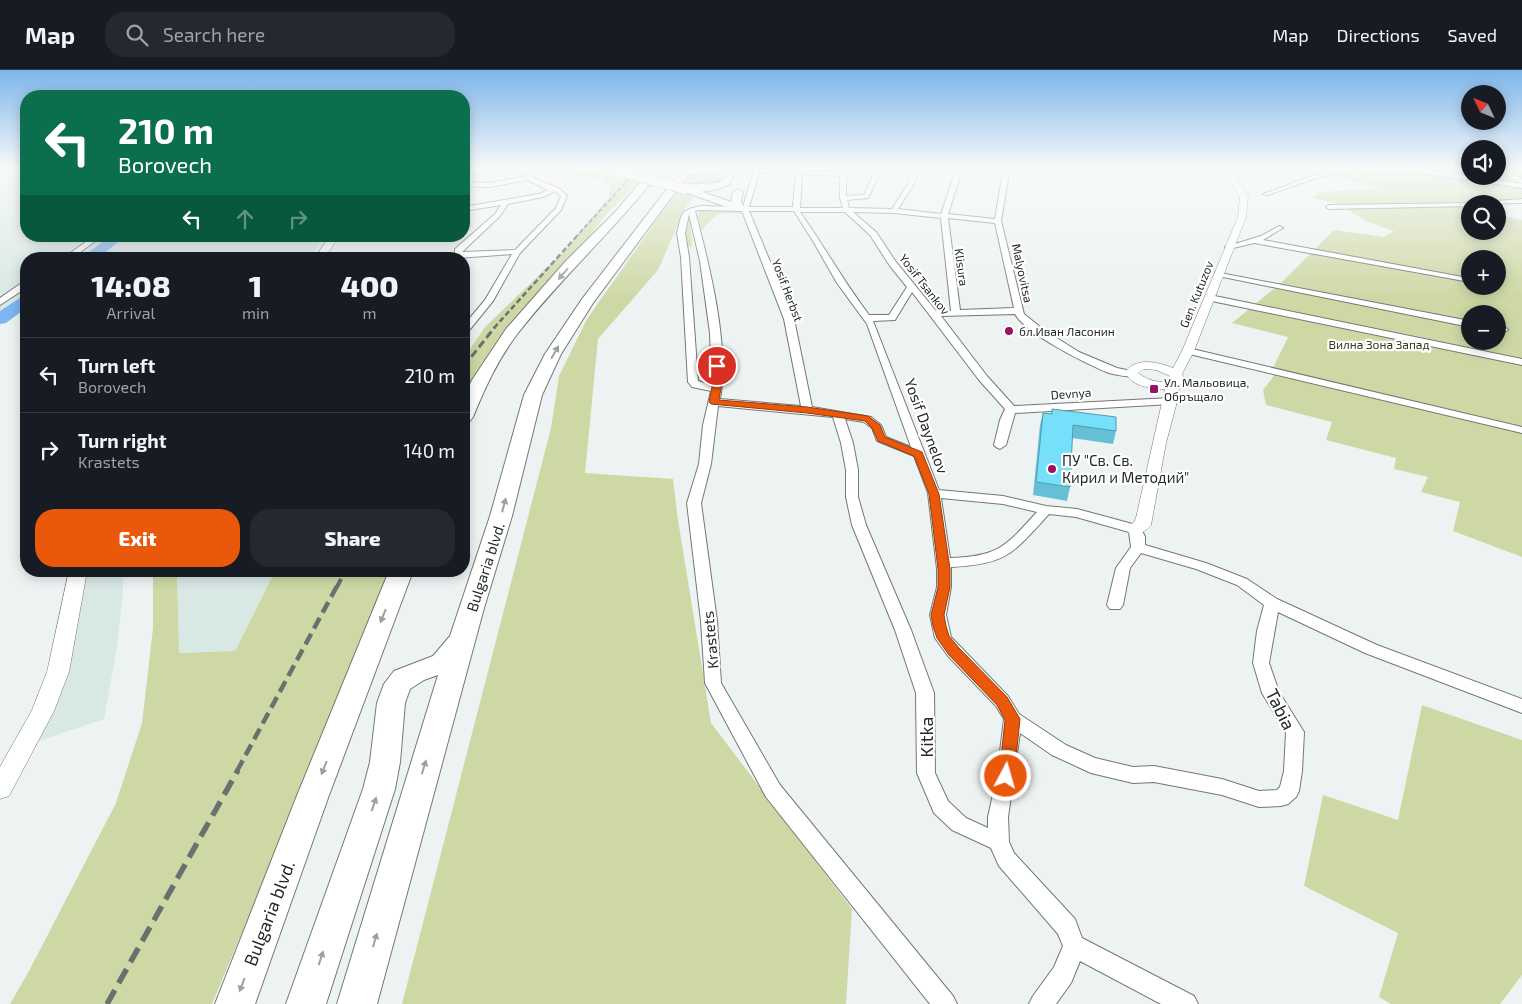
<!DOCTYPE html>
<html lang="en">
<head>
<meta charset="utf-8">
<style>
	:root { --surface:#171b24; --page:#242831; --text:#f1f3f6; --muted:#9ea1a6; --line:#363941; --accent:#ea580c }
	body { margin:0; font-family:"Exo 2",sans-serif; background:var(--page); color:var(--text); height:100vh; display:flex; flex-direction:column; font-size:19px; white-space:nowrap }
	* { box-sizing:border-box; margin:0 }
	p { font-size:16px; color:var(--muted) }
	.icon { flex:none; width:28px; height:28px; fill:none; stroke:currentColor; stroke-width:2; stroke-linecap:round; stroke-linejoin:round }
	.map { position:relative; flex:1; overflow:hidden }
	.sheet { position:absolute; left:20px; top:182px; width:450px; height:325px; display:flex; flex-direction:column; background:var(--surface); border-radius:20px; box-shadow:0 2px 12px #0003 }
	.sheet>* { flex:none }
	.banner { position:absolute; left:20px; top:20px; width:450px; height:152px; border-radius:20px; box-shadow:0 2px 12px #0003; background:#0b6e4f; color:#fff; overflow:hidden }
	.needle { width:32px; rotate:313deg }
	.tools { position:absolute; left:1461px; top:15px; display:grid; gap:10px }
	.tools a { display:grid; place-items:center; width:45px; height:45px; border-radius:50%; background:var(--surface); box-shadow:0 2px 12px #0003; font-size:25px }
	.pin { position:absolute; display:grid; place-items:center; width:42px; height:42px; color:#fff; margin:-21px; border:2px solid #fff; border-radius:50%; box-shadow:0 1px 5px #0007 }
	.me { position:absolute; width:55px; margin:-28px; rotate:6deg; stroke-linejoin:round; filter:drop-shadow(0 0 4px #0008) }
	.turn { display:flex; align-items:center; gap:18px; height:105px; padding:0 15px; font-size:22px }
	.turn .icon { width:65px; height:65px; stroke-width:2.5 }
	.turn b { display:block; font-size:35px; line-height:42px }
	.lanes { display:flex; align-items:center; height:48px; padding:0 15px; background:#0003; justify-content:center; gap:25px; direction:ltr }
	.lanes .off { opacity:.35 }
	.eta { display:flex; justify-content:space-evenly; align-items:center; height:85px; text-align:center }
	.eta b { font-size:30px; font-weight:800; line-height:35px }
	.action { display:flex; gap:10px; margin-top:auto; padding:10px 15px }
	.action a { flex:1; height:58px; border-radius:20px; background:var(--accent); color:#fff; font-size:20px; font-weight:800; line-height:58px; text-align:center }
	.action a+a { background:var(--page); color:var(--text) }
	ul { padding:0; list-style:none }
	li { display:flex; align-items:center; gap:15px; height:75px; padding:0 15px; border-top:1px solid var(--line) }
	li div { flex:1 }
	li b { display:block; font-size:19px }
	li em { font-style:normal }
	header { display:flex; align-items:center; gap:30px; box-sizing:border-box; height:70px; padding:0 25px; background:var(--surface); border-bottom:1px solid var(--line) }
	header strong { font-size:24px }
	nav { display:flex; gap:28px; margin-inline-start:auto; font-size:18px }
	.search { width:350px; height:45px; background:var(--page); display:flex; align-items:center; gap:12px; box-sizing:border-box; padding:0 18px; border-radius:20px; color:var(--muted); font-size:19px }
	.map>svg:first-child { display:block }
</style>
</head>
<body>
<header>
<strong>Map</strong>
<div class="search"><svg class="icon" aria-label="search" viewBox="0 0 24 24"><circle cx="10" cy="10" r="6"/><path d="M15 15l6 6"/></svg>Search here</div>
<nav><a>Map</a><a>Directions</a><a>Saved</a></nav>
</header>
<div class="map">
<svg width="1522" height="934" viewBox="0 0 1522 934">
	<rect width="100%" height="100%" fill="#edf3f2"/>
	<path fill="#d8e8e5" d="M0,97h26v69h298l-14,23h-284v44l-26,16z
		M86,501h37v20l-6,56 -13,72 -68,23z
		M177,501h98l-40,80 -56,2z"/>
	<path fill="#ced8a5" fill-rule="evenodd" d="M522,97h79l5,2 -5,11c-15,-5 -31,-2 -44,-11l-7,3z
		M1265,97h205v9h28v-9h24v34l-58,4 6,4v22h28v-16l24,5v337l-69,-26 7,-29 -39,-10 7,-15 -34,-8 2,-11 -70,-18 6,-18 -66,-17 -3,-15 10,-13v-9l15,-31 -56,-14 49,-40 53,-53 50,7 10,-6 -26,-9 -29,-18 -27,-6 8,-6 62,-3 -44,-12 1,-2 -60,-4zM1470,189h28v27h-28zM1470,244h28v27h-28z
		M707,100l19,5 -4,8 -21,3 -19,-4 6,-8z
		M608,104l30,8 -34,35 -25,33 -59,63 -40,55 -16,28v-38l21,-31 78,-75 46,-55 1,-13 -8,-3z
		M678,120l13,3 1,7 -7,8 -27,62 -60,69 -13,134 88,6 5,41 33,203 141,186 -6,95h-444l149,-576 8,-52 28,-57z
		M701,138l41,3 -1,3c-22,-2 -23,-2 -38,15l-12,1 1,17 -8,-1 5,-34 2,17z
		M153,501h24l2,82 56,-2 40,-80h118l-181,433h-202l19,-33 87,-168 26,-80 11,-95z
		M1422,635l100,35v235l-22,29h-109l-12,-7 19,-64 -94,-47 19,-91 75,25z"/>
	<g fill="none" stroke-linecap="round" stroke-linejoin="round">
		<path fill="#7cb6f0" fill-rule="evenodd" d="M110,166h16l-29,23h-17z
			M26,226v12l-20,15 -6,1v-13l20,-13z"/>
		<g stroke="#737877" stroke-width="2">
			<path id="minor" d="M487,97h9l-32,11v-4z
				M501,97h12l23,5v2l-4,3 28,12 7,7 -6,14 -41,43 -27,48 -26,32 -3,1v-9l21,-25 27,-46 -69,5 12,-6v-4l40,-35 6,-9 -37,6v-4l75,-13 9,-4 -21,-10 -38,7 -25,-1v-4l25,1 38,-7 2,-2zM555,121l6,5 -5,12 -41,42 -53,2 38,-36 8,-12 35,-7z
				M755,97h6l-1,2 37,2v-4h6v4l37,1v-5h6v29l18,-1 13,-28h6l-15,31 -21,2 2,8 43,1 16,-25 6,-17h6l-6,17 -16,25 43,5 16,-47h6l-15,47 47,5 9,-52h6l-9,54 23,93 20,16 35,22 38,16 19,4 1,2 -5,3c-7,-1 -16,-2 -23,-4 -22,-9 -83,-39 -94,-59l-74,2 46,60 27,30 157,-8 5,3 -5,3 -156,9 -9,32 -6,4 -4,-2 -2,-2 6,-25 5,-11 -26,-29 -67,-88 -17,28 -22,1 66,169 64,6 43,10 31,3 63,17 5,11v8l61,18 41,16 30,20 100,46 145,54v14l-157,-60 -87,-41 -9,51 10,29 25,40 -2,39 -3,20 -3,6 -8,7 -7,2 -22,1 -37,-12 -68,-13 -21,1 -42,-10 -39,-18 -32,-22 -12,84 1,25 5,11 61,66 7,19 112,58 4,8h-37l-81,-43 -9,22 -15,21h-27l4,-8 21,-29 9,-21 -5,-12 -59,-68 -8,-18 -39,-18 -18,-17 -17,-40 -1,-80 -21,-63 -43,-105 -6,-28v-27l-5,-27 -8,-26 -115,-11 -7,58 -10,39 16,118 4,62 59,102 173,211 4,8h-27l-164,-207 -61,-114 -4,-62 -14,-118 12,-39 4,-39 8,-34 -19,-4 -4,-5 -7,-125 -4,-24 4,-16 3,-5 5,-3 11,-3 43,1zM759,103l37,1 -3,33h-44zM802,104l38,2v22l3,10h-43zM700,140l42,1 42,108 17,87 -81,-7c10,-52 -11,-136 -25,-188zM749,141h45l19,30 24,42 30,41 44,123 -25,-10 -5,-12 -10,-8 -59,-10 -18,-88zM800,142h45l25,23 20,31 17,21 -18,28h-20c-25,-33 -45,-69 -69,-103zM853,142l41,1 47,5 10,93h-15l-40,-49 -20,-30zM689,144l11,47 10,72 2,52 -14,-4 -9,-124 -4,-24zM948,148l47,5 19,85 -54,2zM845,349l19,3 8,6 5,13 37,15 14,37 9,76v18l-7,28 5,23 13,18 48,50 8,13 -7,57 -9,41v11l-22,-10 -18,-17 -13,-28 -1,-80 -23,-63 -45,-105 -8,-28v-27l-5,-27zM941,428l62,6 34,8c-32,35 -38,44 -87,46zM1049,444l27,3 53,15 2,15 -15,21 -9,37 3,4h10l3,-4 7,-37 11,-15 55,16 41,16 27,20 -7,26 -4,32 9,30 24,40 -2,38 -4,16 -3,3 -18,1 -37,-12 -68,-13 -21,1 -38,-9 -29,-13 -47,-31 -11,-18 -57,-59 -5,-22 5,-28v-20c57,-3 62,-14 98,-53z
				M1351,97l26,2 37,-1 108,16v4l-108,-16 -37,1 -22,-3 -36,7 -51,18 -5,-1 52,-19z
				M1498,97h4l20,12v5l-24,-15z
				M1522,129v4l-52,1v2l-141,3 -3,-2 3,-2 143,-2z
				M1279,156l4,2 -2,1 -18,11 205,38h2v4l-216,-39 -25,6 -4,-2 36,-11z
				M94,166h8l-31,23h-9z
				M1215,202l255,49v6l-252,-51h-3z
				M23,212h3v6l-26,17v-7z
				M1210,225l312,64v6l-315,-65 -1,-2z
				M1498,256l8,2 2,2 -5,3 -5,-1z
				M1188,278l334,79v6l-337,-80v-4z"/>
		</g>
		<g stroke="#737877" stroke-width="1">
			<path id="tertiary" d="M1223,97h8l17,30 -2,20 -52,134 -12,23 3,6 -6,6v8l-13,49 -15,82c-6,8 -14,10 -22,8l-3,-4 8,-7 2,-4 29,-129c-13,0 -37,-3 -39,-18 11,-14 32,-9 47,-3l9,-17 56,-134 2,-20zM1144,299l12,1 14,6 1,3c-10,6 -24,1 -33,-6z
				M330,166h9l-15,23h-10z
				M69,501h18l-18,101 -15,39 -45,85 -9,3v-32l32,-57 15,-38z"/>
		</g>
		<g stroke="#737877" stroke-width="2">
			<path id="primary" d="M602,97h13l10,5 -4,3z
				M685,116l58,20 1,2 -1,2h-8l-53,-19v-4z"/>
		</g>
		<g stroke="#737877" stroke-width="2">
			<path id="trunk" d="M653,97h10c-44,59 -100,108 -145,166 -20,26 -33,55 -45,84l-3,4 -6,1v-25l8,-17 34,-51 59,-67 52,-52z
				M684,97h10l-2,2 22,-2 21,7 -6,11c-12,5 -35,11 -46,2 8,-6 27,-1 39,-6l3,-6 -15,-3 -22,3 -95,128 -32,51 -19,41 -30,121 -28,92 -107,396h-40l101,-329 -14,5 -14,9 -5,14 -5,59 -5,27 -69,215h-40l77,-215 7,-27 7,-59 7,-19 10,-13 39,-15 17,-20 40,-120 34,-121 21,-41 37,-55z
				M738,119l5,3 -2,9 3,7 -5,3 -4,-1 -4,-9 2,-9z
				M389,501h24l-85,227 -73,206h-40l81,-206z"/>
		</g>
		<use href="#minor" fill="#fff" fill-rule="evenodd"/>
		<use href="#tertiary" fill="#fff" fill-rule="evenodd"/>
		<use href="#primary" fill="#fff" fill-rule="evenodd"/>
		<use href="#trunk" fill="#fff" fill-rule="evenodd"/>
		<path stroke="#6b6f6e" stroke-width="2" stroke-dasharray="4.5 2.5" stroke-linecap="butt" d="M575,168l65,-71"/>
		<path stroke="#6b6f6e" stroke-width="2.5" stroke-dasharray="5.5 3" stroke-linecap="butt" d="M494,258l82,-91"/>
		<path stroke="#6b6f6e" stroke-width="3" stroke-dasharray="8 4" stroke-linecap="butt" d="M464,296l31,-39"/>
		<path stroke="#6b6f6e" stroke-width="4" stroke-dasharray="9 5" stroke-linecap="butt" d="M337,517l8,-16"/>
		<path stroke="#6b6f6e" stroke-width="4.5" stroke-dasharray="12 6" stroke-linecap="butt" d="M237,701l100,-185"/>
		<path stroke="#6b6f6e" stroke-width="5.5" stroke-dasharray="16 8" stroke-linecap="butt" d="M107,934l131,-234"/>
		<g stroke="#737877" stroke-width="11" stroke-linecap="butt">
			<path id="primary-bridge" d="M621,102l64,17"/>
		</g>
		<use href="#primary-bridge" stroke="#fff" stroke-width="10"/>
	</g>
	<path fill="#65c0d6" d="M1052,339l64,22 -3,13 -41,-6 -2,49 -3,14 -34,-6 7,-70 3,-12 8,1z"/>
	<path fill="#76dff9" stroke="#539cae" d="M1052,339l64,8v14l-43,-6 -3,62 -34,-5 7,-69 9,1z"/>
	<defs><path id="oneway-solid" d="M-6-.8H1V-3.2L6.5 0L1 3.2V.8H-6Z" transform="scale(1.25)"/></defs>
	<g fill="#9e9f9f">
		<use href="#oneway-solid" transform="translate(563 204) rotate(131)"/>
		<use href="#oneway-solid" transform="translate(555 282) rotate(-60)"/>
		<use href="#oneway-solid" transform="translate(504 435) rotate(-75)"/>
		<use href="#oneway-solid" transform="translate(383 546) rotate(112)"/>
		<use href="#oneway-solid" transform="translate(424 697) rotate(-73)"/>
		<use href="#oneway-solid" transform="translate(324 698) rotate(111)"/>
		<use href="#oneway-solid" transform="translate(374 734) rotate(-71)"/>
		<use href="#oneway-solid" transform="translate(375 870) rotate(-74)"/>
		<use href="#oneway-solid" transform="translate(321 888) rotate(-72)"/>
		<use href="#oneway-solid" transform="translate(242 915) rotate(111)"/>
	</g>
	<linearGradient id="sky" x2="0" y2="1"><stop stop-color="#7db5eb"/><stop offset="0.43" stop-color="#f7faf9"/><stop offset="1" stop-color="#f7faf9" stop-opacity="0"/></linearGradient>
	<rect width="1522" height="228" fill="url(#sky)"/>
	<path fill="#ea580c" stroke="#983908" d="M717,293l4,3 1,16 -3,18 88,7 61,9 12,9 5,12 37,15 17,42 11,75v18l-6,28 2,11 3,10 10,12 48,49 13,22 -6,57 -2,5 -6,2 -5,-2 -2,-5 6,-56 -8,-15 -48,-50 -12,-17 -4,-12 -2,-11 7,-28v-18l-9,-75 -15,-38 -36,-15 -6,-13 -7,-7 -58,-8 -96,-9 -2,-2 4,-20 -1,-16z"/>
	<g fill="#981267" stroke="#fff" stroke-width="2">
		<circle cx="1009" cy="261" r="5"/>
		<rect x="1149" y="314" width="10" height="10" rx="2.5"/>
		<circle cx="1052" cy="399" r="5"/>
	</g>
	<g text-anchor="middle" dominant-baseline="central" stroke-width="4.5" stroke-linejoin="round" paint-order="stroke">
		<g font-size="12" fill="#272929" stroke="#fff">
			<text transform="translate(962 197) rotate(82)">Klisura</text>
			<text transform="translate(1023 203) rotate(78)">Malyovitsa</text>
			<text transform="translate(925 214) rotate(52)">Yosif Tsankov</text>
			<text transform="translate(788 220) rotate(69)">Yosif Herbst</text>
			<text transform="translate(1196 224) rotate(-68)">Gen. Kutuzov</text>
			<text transform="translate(1071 323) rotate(-4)">Devnya</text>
		</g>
		<g font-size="12" fill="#272929" stroke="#fff" text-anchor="start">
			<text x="1019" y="261">бл.Иван Ласонин</text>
			<text x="1164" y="312">Ул. Мальовица,<tspan x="1164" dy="14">Обръщало</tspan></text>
		</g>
		<g font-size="12" fill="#323715" stroke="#fff">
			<text x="1379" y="274">Вилна Зона Запад</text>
		</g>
		<g font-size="15" fill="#272929" stroke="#fff">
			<text transform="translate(927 356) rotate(70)">Yosif Daynelov</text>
			<text transform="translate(485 497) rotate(-72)">Bulgaria blvd.</text>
			<text transform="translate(710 570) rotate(-95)">Krastets</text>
		</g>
		<g font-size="15" fill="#272929" stroke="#fff" text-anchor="start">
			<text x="1062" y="390">ПУ "Св. Св.<tspan x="1062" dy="17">Кирил и Методий"</tspan></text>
		</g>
		<g font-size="18" fill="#272929" stroke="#fff">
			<text transform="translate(1281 639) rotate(63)">Tabia</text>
			<text transform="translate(926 667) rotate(-90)">Kitka</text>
			<text transform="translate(269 843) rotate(-69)">Bulgaria blvd.</text>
		</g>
	</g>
</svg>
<div class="tools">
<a><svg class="needle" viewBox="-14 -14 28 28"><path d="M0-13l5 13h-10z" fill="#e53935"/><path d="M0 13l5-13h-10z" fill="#9ea1a6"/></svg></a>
<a><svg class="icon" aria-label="sound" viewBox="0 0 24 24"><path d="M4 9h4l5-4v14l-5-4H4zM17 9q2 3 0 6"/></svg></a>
<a><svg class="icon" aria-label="search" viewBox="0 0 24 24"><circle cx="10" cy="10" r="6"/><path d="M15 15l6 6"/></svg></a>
<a>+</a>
<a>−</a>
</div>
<div class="pin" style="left:717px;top:296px;background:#d93025"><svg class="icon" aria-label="arrive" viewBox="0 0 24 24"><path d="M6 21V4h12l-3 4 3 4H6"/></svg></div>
<svg class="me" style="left:1006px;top:706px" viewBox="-20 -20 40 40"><circle r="17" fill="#ea580c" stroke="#fff" stroke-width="3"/><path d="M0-11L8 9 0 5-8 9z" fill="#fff"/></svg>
<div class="banner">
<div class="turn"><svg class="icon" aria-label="left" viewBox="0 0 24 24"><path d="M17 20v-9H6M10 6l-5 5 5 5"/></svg><div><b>210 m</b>Borovech</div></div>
<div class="lanes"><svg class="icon" aria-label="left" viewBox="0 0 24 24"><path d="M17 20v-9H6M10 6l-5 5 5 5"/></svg><svg class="icon off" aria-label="ahead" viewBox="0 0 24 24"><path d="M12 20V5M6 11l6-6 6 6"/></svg><svg class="icon off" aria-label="right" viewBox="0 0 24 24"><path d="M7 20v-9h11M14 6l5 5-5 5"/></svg></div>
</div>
<section class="sheet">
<div class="eta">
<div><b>14:08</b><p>Arrival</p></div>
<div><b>1</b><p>min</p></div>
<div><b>400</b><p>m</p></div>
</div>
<ul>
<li><svg class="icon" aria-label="left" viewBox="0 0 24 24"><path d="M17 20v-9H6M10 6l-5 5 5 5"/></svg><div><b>Turn left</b><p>Borovech</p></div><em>210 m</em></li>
<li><svg class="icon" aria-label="right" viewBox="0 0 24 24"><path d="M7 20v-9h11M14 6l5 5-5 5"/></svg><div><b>Turn right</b><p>Krastets</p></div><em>140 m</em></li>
</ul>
<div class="action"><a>Exit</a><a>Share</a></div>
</section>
</div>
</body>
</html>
